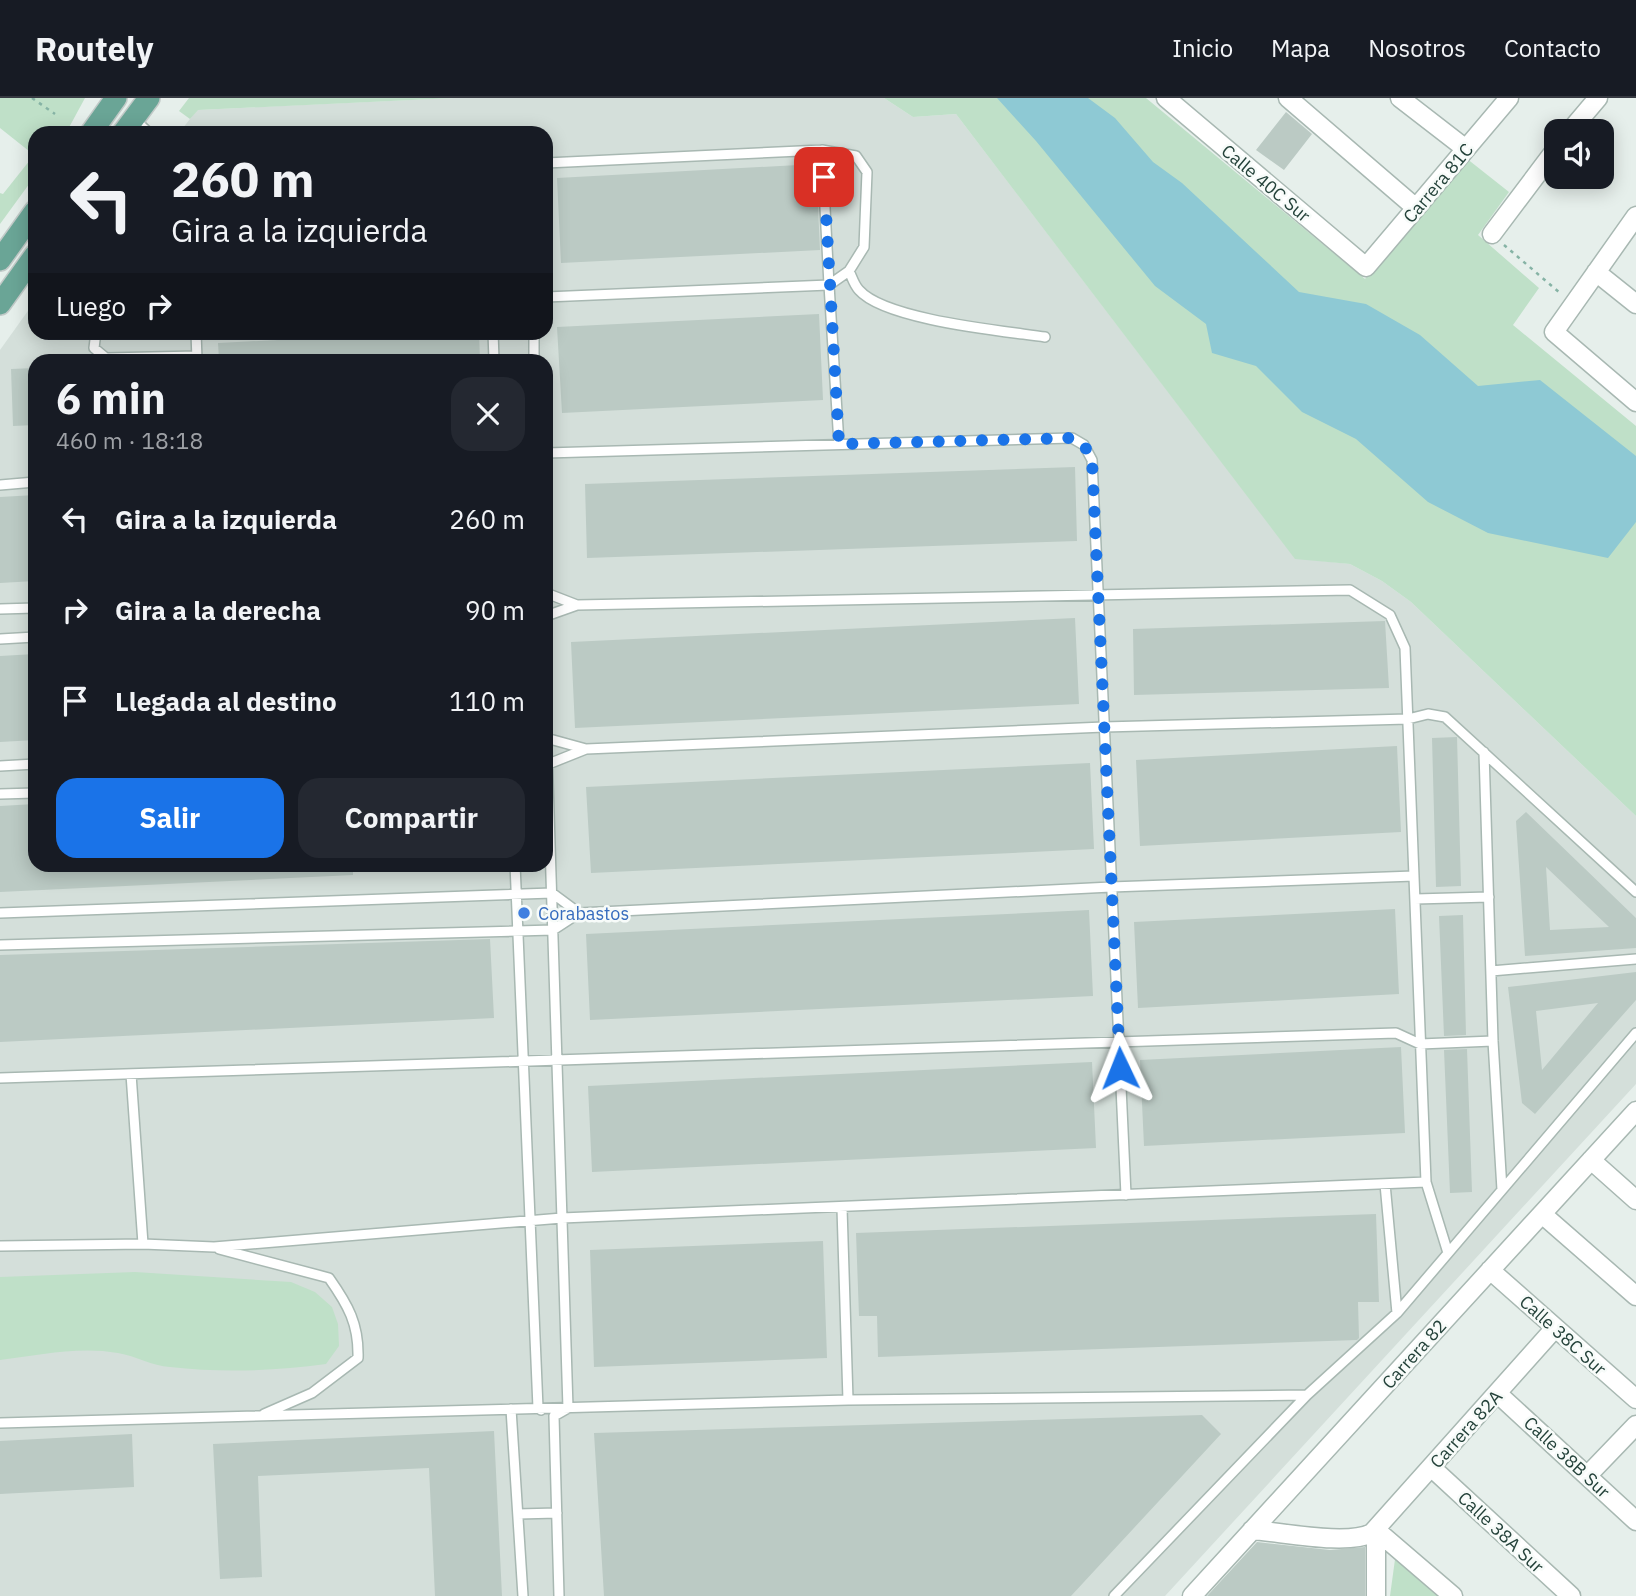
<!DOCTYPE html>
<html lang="es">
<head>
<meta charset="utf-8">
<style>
	:root { --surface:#171b24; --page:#242831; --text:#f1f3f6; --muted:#9ea1a6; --line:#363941; --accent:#1a73e8 }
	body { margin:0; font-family:"IBM Plex Sans",sans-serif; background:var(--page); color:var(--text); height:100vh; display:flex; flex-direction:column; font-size:26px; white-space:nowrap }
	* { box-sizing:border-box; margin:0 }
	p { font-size:23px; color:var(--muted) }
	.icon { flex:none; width:38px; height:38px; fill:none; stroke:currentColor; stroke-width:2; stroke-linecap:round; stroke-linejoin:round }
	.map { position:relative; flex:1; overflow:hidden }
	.details { position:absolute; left:28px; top:256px; width:525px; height:518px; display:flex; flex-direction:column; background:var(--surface); border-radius:21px; box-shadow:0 4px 18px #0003 }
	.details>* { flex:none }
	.hud { position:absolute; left:28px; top:28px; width:525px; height:214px; border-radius:21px; box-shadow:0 4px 18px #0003; background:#171b24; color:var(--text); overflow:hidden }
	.tools { position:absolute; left:1544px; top:21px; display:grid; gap:14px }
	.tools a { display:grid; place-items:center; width:70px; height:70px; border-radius:14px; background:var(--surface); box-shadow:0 4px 18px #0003; font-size:35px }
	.pin { position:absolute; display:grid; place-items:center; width:60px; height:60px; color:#fff; margin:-30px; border-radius:14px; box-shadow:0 4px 10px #0006 }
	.me { position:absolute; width:77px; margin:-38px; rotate:358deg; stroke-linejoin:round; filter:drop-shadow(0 0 5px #0008) }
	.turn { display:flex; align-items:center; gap:24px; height:147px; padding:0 28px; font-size:32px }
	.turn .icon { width:91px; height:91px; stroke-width:2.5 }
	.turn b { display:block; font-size:49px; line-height:60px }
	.then { display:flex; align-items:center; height:66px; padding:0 28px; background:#0003; gap:14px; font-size:26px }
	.round { display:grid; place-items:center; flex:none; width:74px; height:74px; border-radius:21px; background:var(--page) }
	.overview { display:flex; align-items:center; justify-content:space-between; height:119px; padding:0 28px }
	h1 { font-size:42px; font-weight:700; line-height:52px }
	.cta { display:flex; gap:14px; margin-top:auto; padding:14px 28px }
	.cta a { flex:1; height:80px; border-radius:21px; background:var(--accent); color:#fff; font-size:28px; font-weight:700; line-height:80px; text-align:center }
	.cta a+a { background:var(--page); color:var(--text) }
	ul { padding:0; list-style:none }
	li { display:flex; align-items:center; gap:21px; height:91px; padding:0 28px }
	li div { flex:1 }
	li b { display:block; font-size:26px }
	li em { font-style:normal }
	header { display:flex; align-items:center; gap:42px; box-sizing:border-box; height:98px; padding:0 35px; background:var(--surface); border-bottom:2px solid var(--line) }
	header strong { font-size:33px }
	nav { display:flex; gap:38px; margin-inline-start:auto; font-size:24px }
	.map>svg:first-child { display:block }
</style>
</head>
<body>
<header>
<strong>Routely</strong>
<nav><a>Inicio</a><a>Mapa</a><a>Nosotros</a><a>Contacto</a></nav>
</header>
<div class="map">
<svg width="1636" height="1498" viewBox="0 0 1636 1498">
	<rect width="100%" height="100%" fill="#e6efeb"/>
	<path fill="#d4dfda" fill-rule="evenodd" d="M454,0h430l29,19 43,-3 339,444 55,6 32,17 29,21 225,214v268l-471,512h-1165v-1246l35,-49v31h511v-199h-367l18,-23zM35,262h511v504h-511z"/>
	<path fill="#bfe0c8" d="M0,0h85l-19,35h-31v43l-35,48v-31l3,1 31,-39 -34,-27z
		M189,0h265l-256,12 -8,9 -11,-8z
		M884,0h262l219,181 101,-121 43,34 -31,43 61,53 -26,37 123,101v390l-225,-214 -29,-21 -32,-17 -55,-5 -339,-445 -43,3z
		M135,1174l156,10 24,10 17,15 6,17 1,22 -13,18c-51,7 -104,9 -156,3 -18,-1 -34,-11 -52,-14 -39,-7 -79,2 -118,7v-83z
		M1396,1454l50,44h-56z"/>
	<path fill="#8ec9d4" d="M997,0h91l27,20 38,44 29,21 117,109 67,12 54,31 58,51 62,-6 96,76v66l-28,36 -120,-25 -60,-31 -72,-63 -54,-27 -46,-46 -44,-13 -6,-29 -51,-38 -119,-145z"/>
	<path fill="#bbcac4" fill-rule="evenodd" d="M1286,14l26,22 -28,36 -28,-20z
		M816,66l4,86 -259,13 -4,-85z
		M819,216l4,86 -261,13 -5,-86z
		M430,234h49l1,28h-261l-1,-17z
		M35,270v57l-22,1 -2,-57z
		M1075,369l2,74 -490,17 -2,-74z
		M35,397v86l-35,2v-86z
		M1075,520l4,86 -504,24 -4,-86z
		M1385,523l4,67 -255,7 -1,-66z
		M35,556v86l-35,2v-86z
		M1457,639l4,149 -25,1 -4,-149z
		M1397,648l4,86 -261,14 -4,-86z
		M1090,665l4,86 -503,24 -5,-86z
		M35,706v60h318v11l-353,17v-86z
		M1526,714l110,106v30l-111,8 -9,-135zM1546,769l63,60 -59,3z
		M1395,811l4,85 -261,14 -4,-86z
		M1089,812l4,86 -503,24 -4,-86z
		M1463,817l3,120 -22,1 -5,-120z
		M490,841l4,79 -494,24v-87z
		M1636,874v28l-101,114 -13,-11 -14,-116zM1598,905l-56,67 -6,-59z
		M1401,949l4,86 -261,13 -4,-86z
		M1467,951l5,143 -22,1 -6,-143z
		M1092,964l4,86 -504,24 -4,-86z
		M1376,1116l3,88h-21l1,36 -2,2 -479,17 -1,-41h-18l-3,-83z
		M823,1143l4,117 -233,9 -4,-117z
		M1202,1317l19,19 -150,162h-467l-10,-163z
		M494,1333l8,165h-67l-6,-128 -171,8 4,101 -42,2 -7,-135z
		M132,1336l2,53 -134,7v-53z
		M1257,1444l73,8 35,-3v49h-158z"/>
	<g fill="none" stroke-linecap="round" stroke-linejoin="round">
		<g stroke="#a8b8b2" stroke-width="12">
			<path id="service" d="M134,21l15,14
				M546,65l276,-13 34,6 11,16 -3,75 -15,24 -20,14 10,159
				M849,173c3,6 5,14 10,19 26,30 145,41 186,47
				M546,199l283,-12 -7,-135
				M96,234l-2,16 12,10 91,-2
				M196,234l1,28
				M493,234l1,28
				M534,234v28
				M546,355l526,-15 12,7 8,15 34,735
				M0,387l35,-3
				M546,495l31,12
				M0,511l35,-1
				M546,518l31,-11 773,-15 40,25 15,33 21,534 22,71
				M0,541l35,-2
				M546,621l22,689 -14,8
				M546,640l40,11 518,-22 304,-8 20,-5 17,3 191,175
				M1484,654l9,289 9,149
				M546,667l40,-16
				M0,668l35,-2
				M0,696l35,-1
				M515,766l23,544 3,2
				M1415,801l74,-2
				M0,815l552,-20 27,20
				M0,847l553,-15 26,-17 532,-26 303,-11
				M1491,873l145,-12
				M131,976l12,170
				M0,980l1396,-45 24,11 73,-3
				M1385,1086l12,129
				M842,1110l6,192
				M0,1148l143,-2 71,3 348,-29 864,-36
				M219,1151l110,29c19,27 30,46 29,80l-46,35 -48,21
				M511,1311l12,187
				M554,1318l5,180
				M0,1325l848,-23 459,-5 90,-82 239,-280
				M518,1416l39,-1
				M1114,1498l193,-201"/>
		</g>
		<g stroke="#a8b8b2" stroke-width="21">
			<path id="minor" d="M1166,0l200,169 143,-169
				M1288,0l128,110
				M1400,0l66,51
				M1570,33l28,-33
				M1636,118l-82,116 82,70
				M1492,136l64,-85
				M1596,174l40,32
				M1591,1062l45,40
				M1542,1116l94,82
				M1490,1172l146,129
				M1497,1295l139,128
				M1431,1369l140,129
				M1587,1378l49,-51
				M1252,1432c30,2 95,16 120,3l183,-205
				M1376,1432l77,66
				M1192,1498l444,-485
				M1376,1498v-66"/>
		</g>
		<g stroke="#c2cac8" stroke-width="24">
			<path id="primary" d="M91,35l25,-35
				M123,35l26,-35
				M0,162l35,-49
				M0,206l35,-49"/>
		</g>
		<path stroke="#86b3a5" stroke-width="2.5" stroke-dasharray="3.5 5" stroke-linecap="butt" d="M32,0l23,16
			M1504,147l56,48"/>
		<use href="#service" stroke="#fff" stroke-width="9"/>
		<use href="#minor" stroke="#fff" stroke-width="18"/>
		<use href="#primary" stroke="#6aa596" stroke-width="21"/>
	</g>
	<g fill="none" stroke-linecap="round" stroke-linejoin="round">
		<path stroke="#1a73e8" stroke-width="12" stroke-dasharray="0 21.6" d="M824,79l15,267 233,-6 12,7 8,15 28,608"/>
	</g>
	<circle fill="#3f7fe0" stroke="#f7fbf9" stroke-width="2.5" cx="524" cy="815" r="7"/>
	<g text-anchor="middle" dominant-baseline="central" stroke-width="5" stroke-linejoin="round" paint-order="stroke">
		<g font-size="18" fill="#24423a" stroke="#f7fbf9">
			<text transform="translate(1266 85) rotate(40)">Calle 40C Sur</text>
			<text transform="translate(1438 85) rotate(-50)">Carrera 81C</text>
			<text transform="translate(1563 1237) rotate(42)">Calle 38C Sur</text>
			<text transform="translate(1414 1256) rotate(-48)">Carrera 82</text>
			<text transform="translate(1466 1331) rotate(-48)">Carrera 82A</text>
			<text transform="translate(1567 1359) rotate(43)">Calle 38B Sur</text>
			<text transform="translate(1501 1434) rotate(43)">Calle 38A Sur</text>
		</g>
		<g font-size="18" fill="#366cbe" stroke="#f7fbf9" text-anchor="start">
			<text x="538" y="815">Corabastos</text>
		</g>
	</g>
</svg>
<div class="tools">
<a><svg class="icon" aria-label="sound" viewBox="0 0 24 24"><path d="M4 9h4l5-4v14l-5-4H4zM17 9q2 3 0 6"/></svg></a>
</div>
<div class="pin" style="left:824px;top:79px;background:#d93025"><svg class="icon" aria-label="arrive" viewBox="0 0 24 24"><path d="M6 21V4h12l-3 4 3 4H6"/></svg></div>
<svg class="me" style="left:1120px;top:970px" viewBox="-20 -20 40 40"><path d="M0-17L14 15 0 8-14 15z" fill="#1a73e8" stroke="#fff" stroke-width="4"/></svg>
<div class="hud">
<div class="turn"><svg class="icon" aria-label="left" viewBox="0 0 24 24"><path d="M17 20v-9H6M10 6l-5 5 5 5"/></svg><div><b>260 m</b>Gira a la izquierda</div></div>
<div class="then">Luego<svg class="icon" aria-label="right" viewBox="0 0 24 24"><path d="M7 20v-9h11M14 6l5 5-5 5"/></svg></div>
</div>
<section class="details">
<div class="overview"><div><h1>6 min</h1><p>460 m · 18:18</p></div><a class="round"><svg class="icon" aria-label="close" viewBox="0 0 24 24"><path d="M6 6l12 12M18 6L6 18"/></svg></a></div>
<ul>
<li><svg class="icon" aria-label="left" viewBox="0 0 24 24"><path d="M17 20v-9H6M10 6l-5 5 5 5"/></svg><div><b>Gira a la izquierda</b></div><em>260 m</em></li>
<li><svg class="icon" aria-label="right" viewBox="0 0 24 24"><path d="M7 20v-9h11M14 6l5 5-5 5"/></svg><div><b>Gira a la derecha</b></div><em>90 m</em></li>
<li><svg class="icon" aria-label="arrive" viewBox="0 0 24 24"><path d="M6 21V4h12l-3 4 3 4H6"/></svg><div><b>Llegada al destino</b></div><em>110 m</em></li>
</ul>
<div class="cta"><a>Salir</a><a>Compartir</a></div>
</section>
</div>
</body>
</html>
